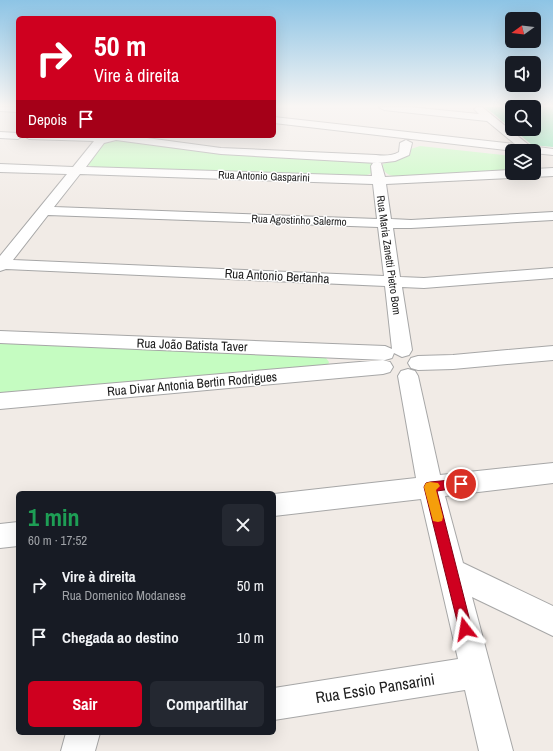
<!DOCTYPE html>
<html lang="pt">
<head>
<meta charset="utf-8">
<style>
	:root { --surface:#171b24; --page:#242831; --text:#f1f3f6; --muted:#9ea1a6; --accent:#cf001f }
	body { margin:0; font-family:"Archivo Narrow",sans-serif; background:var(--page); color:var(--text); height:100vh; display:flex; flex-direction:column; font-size:15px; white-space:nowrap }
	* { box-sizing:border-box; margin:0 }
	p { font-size:13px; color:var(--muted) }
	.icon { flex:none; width:22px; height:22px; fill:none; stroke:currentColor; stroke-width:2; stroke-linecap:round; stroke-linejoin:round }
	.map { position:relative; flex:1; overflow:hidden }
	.drawer { position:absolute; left:16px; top:491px; width:260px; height:244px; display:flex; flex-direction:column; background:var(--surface); border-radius:6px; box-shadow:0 4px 16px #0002 }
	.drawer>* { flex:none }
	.guide { position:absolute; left:16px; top:16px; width:260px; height:122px; border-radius:6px; box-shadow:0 4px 16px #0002; background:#cf001f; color:#fff; overflow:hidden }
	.needle { width:26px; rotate:255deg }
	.fabs { position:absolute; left:505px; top:12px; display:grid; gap:8px }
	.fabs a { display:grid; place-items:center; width:36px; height:36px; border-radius:6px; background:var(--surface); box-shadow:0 4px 16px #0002; font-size:20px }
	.pin { position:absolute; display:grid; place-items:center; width:34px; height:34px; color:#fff; margin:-17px; border:2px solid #fff; border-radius:50%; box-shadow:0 1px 4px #0007 }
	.me { position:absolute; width:44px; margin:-22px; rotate:346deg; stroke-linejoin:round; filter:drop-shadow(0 0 3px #0008) }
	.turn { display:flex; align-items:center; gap:14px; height:84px; padding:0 12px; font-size:18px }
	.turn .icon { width:52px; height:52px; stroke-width:2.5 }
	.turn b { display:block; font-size:28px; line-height:34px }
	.then { display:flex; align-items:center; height:38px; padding:0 12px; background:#0003; gap:8px; font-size:15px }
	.round { display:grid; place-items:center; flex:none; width:42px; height:42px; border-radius:6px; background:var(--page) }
	.summary { display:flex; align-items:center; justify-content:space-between; height:68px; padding:0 12px }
	h1 { font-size:24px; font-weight:700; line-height:30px; color:#1e9e55 }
	.action { display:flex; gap:8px; margin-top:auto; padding:8px 12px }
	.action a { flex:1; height:46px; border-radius:6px; background:var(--accent); color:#fff; font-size:16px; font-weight:700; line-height:46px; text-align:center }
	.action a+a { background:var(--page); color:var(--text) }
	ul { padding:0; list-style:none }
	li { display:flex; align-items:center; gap:12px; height:52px; padding:0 12px }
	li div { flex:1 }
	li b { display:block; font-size:15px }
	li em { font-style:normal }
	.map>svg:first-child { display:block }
</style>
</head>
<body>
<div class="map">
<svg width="553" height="751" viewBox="0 0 553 751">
	<rect width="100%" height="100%" fill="#f1ebe6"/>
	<path fill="#c5fcc1" d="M123,140l245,22 3,2 1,9 -8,3 -269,-8 -7,-3v-2l17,-20z
		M420,146l92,10v15l-113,6c-8,-1 -17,-3 -16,-13l18,-5 10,-6v-4z
		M0,341l319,16 7,1 3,4 -1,3 -328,31z"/>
	<path fill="#80e3ae" d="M485,107h68v40l-21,-2 -19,-16h21v-22h-22v22z"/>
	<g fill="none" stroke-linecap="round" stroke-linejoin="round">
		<g stroke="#a7a7a7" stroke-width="2">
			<path id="minor" d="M0,107h18v5l-18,-1z
				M379,107h30l70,7 -5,-5 3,-2h5l48,39 23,3v6l-19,-2v-2h-19l-241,-28v-6l241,27 -28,-23 -103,-11z
				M0,132l18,1v3h5l-5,3 -18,-1z
				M24,136h108l89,12 155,7c8,1 16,1 23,-3l1,-9 6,-3 6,3 -3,12 -14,6 -17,2h3l4,14 127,-7v3h22v-4l19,-1v8l-167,8 5,35 20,1 142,-8v8l-142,8h-18l7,49 24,1 129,-10v10l-129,10 -22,-1 10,63 -3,5 -7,2 -8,-4 -2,5 -7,2 -385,-17v-12l385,15 7,3 -7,-63 -379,-17 -6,2v-15l67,-82 -67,-2v-8l73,3 21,-26 -65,-2zM116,140l105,14 156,9h-4l-2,3 1,10 -286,-9 18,-24zM80,174l293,10 4,35 -323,-12zM48,215l330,12 6,49 -371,-16z
				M553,346v14l-100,9 -35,1 -7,-2 -3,-5 3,-5 7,-2 35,-1z
				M383,360l7,2 3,5 -3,5 -7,2 -383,35v-16z
				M408,369l7,2 3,5 22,99 113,-12v20l-108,13 18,67 90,43v30l-81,-39 41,154h-34l-14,-61 -191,30v-32l184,-29 -37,-160 -147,17v-22l142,-16 -18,-102 3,-5z
				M18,522v24l-18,2v-24z
				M66,733h34l-5,18h-34z"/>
		</g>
		<use href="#minor" fill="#fff" fill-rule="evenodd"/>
	</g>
	<linearGradient id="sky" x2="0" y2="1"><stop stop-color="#8dc4e5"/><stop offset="0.5" stop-color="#f9f6f4"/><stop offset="1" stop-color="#f9f6f4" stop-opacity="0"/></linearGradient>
	<rect width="553" height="212" fill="url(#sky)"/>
	<path fill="#cf001f" stroke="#870014" d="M461,479l4,1 1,4 -1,3 -28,4 35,138 -2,5 -5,2 -4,-2 -2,-5 -35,-142 2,-4 4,-1z"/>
	<path fill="#f59e0b" d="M430,482l8,1 2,3 -4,4 7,27 -1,4 -4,1 -5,-1 -1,-4 -8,-30 2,-4z"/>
	<g text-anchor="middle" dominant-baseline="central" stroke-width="3" stroke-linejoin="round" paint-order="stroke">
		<g font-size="11" fill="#202020" stroke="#fff">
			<text transform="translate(264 176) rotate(2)">Rua Antonio Gasparini</text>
			<text transform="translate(299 220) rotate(2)">Rua Agostinho Salermo</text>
			<text transform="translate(389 255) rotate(82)">Rua Maria Zanetti Pietro Bom</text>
		</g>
		<g font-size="13" fill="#202020" stroke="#fff">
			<text transform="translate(277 276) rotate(3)">Rua Antonio Bertanha</text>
			<text transform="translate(192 345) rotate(2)">Rua João Batista Taver</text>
			<text transform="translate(192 384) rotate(-5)">Rua Divar Antonia Bertin Rodrigues</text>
		</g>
		<g font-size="16" fill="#202020" stroke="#fff">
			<text transform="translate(375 688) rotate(-9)">Rua Essio Pansarini</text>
		</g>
	</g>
</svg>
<div class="fabs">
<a><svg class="needle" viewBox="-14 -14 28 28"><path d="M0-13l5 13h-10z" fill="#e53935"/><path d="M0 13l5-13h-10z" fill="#9ea1a6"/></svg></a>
<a><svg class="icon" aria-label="sound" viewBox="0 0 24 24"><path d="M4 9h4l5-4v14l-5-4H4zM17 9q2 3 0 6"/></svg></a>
<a><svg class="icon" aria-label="search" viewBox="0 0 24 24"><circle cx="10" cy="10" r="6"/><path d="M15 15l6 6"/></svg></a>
<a><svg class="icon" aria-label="layers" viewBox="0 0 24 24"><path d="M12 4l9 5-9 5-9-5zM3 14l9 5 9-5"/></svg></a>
</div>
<div class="pin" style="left:461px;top:484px;background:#d93025"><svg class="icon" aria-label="arrive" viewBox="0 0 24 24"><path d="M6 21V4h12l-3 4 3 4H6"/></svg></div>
<svg class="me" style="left:465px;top:629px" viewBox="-20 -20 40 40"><path d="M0-17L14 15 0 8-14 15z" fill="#cf001f" stroke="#fff" stroke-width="4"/></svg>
<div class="guide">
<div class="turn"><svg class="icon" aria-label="right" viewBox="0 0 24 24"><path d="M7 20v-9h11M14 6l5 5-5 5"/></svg><div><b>50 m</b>Vire à direita</div></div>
<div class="then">Depois<svg class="icon" aria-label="arrive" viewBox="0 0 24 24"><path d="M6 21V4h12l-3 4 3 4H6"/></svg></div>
</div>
<section class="drawer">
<div class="summary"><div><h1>1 min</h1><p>60 m · 17:52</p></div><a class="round"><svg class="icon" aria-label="close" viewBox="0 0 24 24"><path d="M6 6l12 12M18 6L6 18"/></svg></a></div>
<ul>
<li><svg class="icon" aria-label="right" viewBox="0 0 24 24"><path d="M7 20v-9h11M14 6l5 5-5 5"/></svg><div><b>Vire à direita</b><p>Rua Domenico Modanese</p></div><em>50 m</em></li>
<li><svg class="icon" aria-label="arrive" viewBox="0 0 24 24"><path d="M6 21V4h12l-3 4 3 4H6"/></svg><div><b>Chegada ao destino</b></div><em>10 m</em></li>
</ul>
<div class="action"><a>Sair</a><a>Compartilhar</a></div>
</section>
</div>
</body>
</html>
